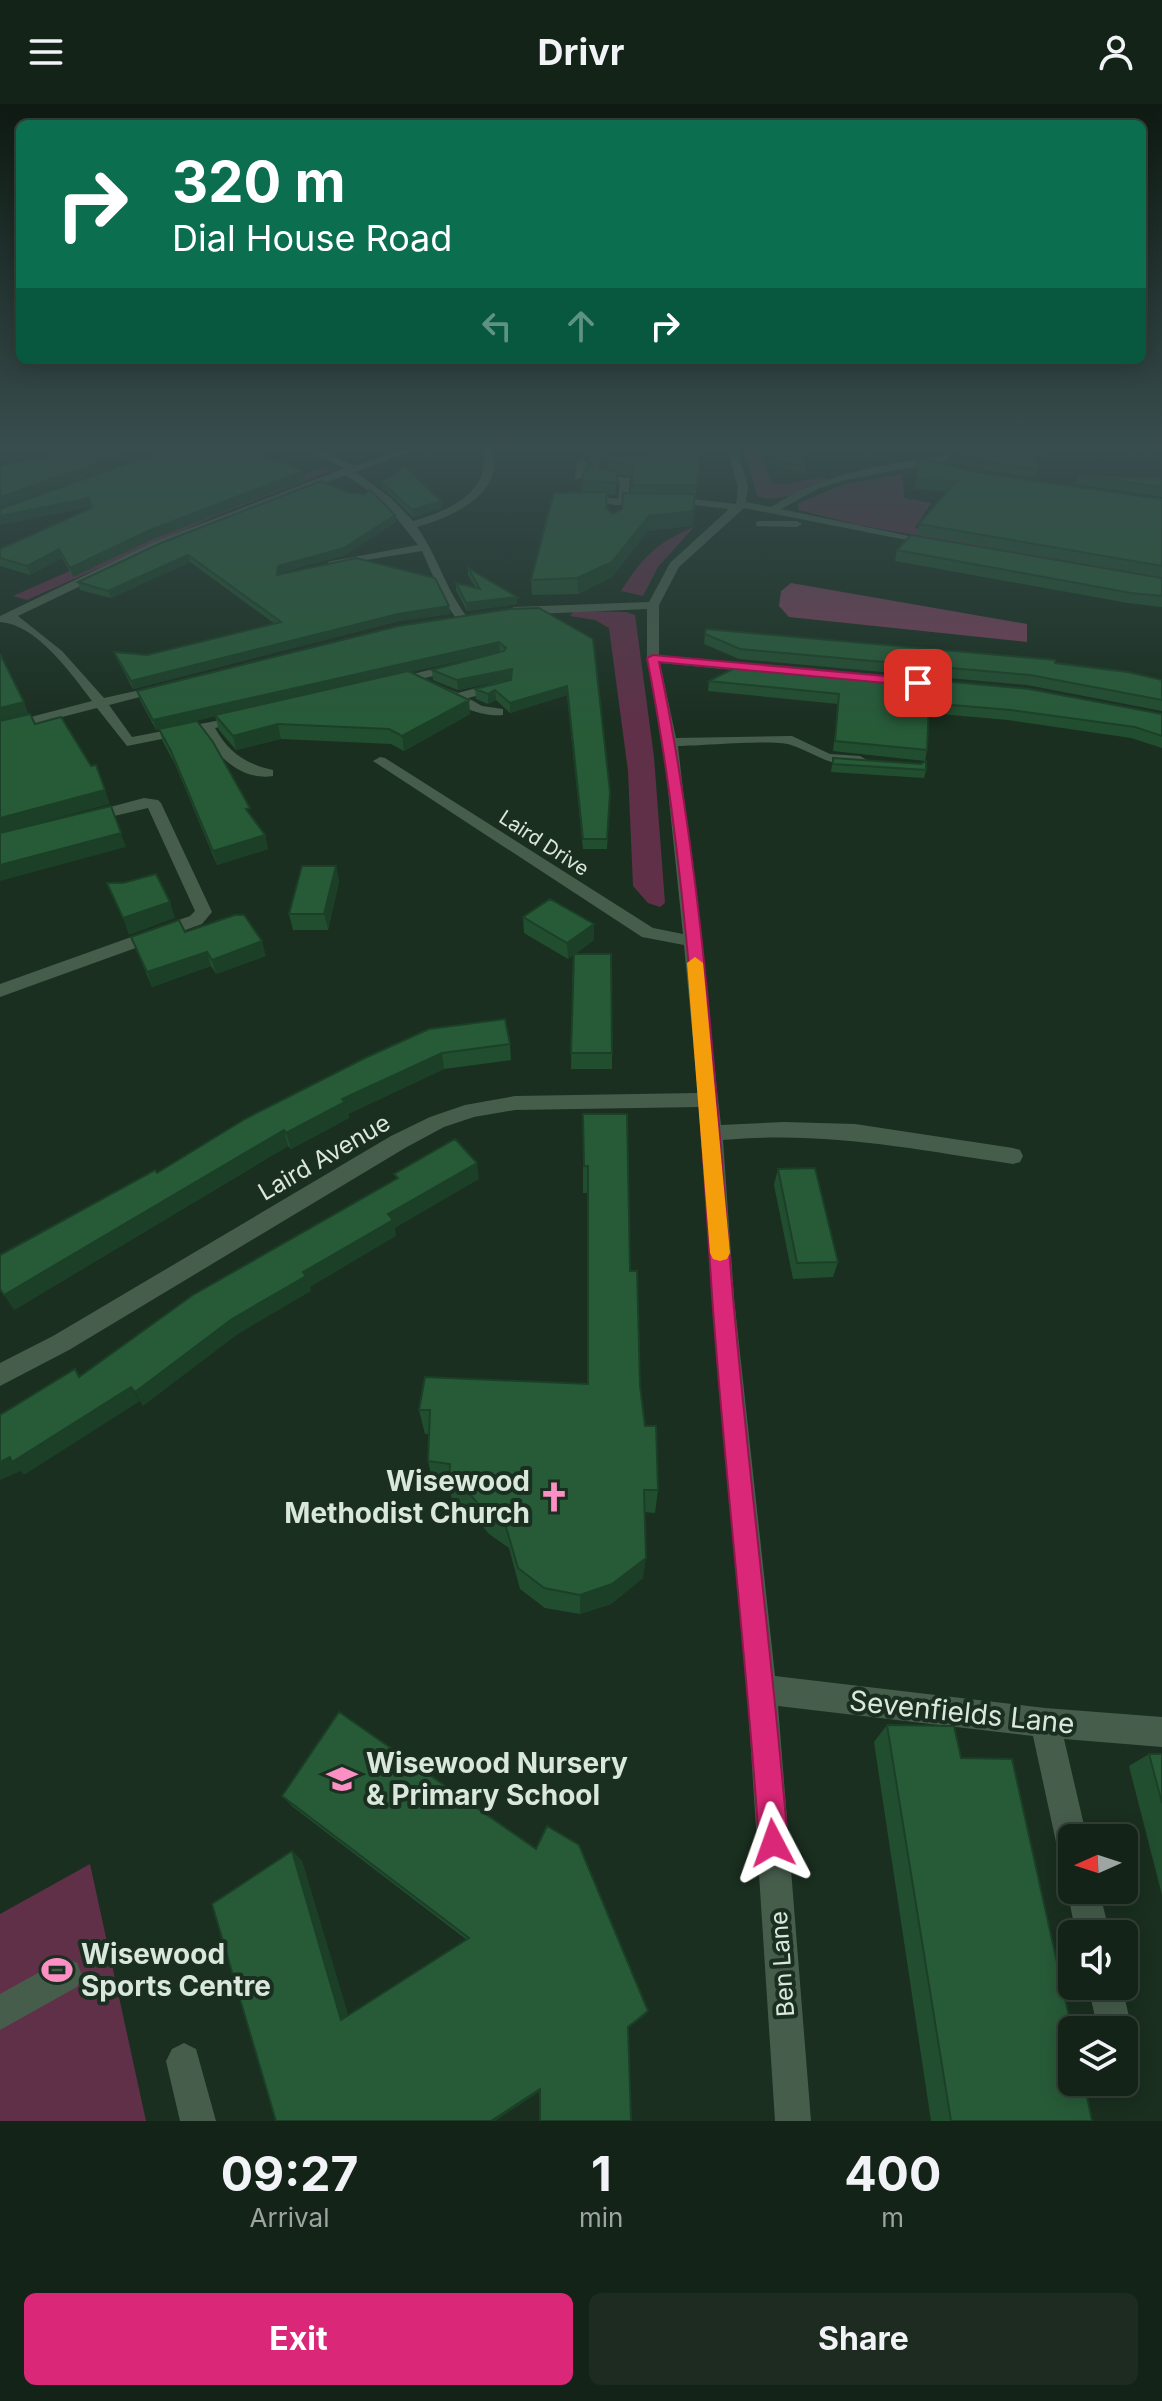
<!DOCTYPE html>
<html lang="en">
<head>
<meta charset="utf-8">
<style>
	:root { --surface:#142318; --page:#1d2b21; --text:#f1f3f6; --muted:#9da4a2; --line:#334037; --accent:#db2777 }
	body { margin:0; font-family:Inter,sans-serif; background:var(--page); color:var(--text); height:100vh; display:flex; flex-direction:column; font-size:30px; white-space:nowrap }
	* { box-sizing:border-box; margin:0 }
	p { font-size:26px; color:var(--muted) }
	.icon { flex:none; width:44px; height:44px; fill:none; stroke:currentColor; stroke-width:2; stroke-linecap:round; stroke-linejoin:round }
	.map { position:relative; height:2017px; overflow:hidden }
	.side { display:flex; flex-direction:column; background:var(--surface); flex:1 }
	.side>* { flex:none }
	.banner { position:absolute; left:16px; top:16px; width:1130px; height:244px; border-radius:12px; box-shadow:0 4px 20px #0003,0 0 0 2px var(--line); background:#0b6e4f; color:#fff; overflow:hidden }
	.needle { width:52px; rotate:267deg }
	.fabs { position:absolute; left:1058px; top:1720px; display:grid; gap:16px }
	.fabs a { display:grid; place-items:center; width:80px; height:80px; border-radius:12px; background:var(--surface); box-shadow:0 4px 20px #0003,0 0 0 2px var(--line); font-size:40px }
	.pin { position:absolute; display:grid; place-items:center; width:68px; height:68px; color:#fff; margin:-34px; border-radius:16px; box-shadow:0 4px 12px #0006 }
	.me { position:absolute; width:88px; margin:-44px; rotate:356deg; stroke-linejoin:round; filter:drop-shadow(0 0 6px #0008) }
	.turn { display:flex; align-items:center; gap:28px; height:168px; padding:0 24px; font-size:36px }
	.turn .icon { width:104px; height:104px; stroke-width:2.5 }
	.turn b { display:block; font-size:56px; line-height:68px }
	.lanes { display:flex; align-items:center; height:76px; padding:0 24px; background:#0003; justify-content:center; gap:40px; direction:ltr }
	.lanes .off { opacity:.35 }
	.eta { display:flex; justify-content:space-evenly; align-items:center; height:136px; text-align:center }
	.eta b { font-size:48px; font-weight:700; line-height:56px }
	.button { display:flex; gap:16px; margin-top:auto; padding:16px 24px }
	.button a { flex:1; height:92px; border-radius:12px; background:var(--accent); color:#fff; font-size:32px; font-weight:700; line-height:92px; text-align:center }
	.button a+a { background:var(--page); color:var(--text) }
	header { display:flex; justify-content:space-between; align-items:center; height:104px; padding:0 24px; background:var(--surface); font-size:36px; font-weight:700 }
	.map>svg:first-child { display:block }
</style>
</head>
<body>
<header><svg class="icon" aria-label="menu" viewBox="0 0 24 24"><path d="M4 6h16M4 12h16M4 18h16"/></svg>Drivr<svg class="icon" aria-label="person" viewBox="0 0 24 24"><circle cx="12" cy="8" r="4"/><path d="M4 21q1-7 8-7t8 7"/></svg></header>
<div class="map">
<svg width="1162" height="2017" viewBox="0 0 1162 2017">
	<rect width="100%" height="100%" fill="#1a2f20"/>
	<path fill="#603048" d="M742,341h16l14,37c20,8 39,-10 58,-2 -22,8 -51,25 -73,16z
		M323,363l7,3 -1,2 -111,43 -191,85 -14,-4 184,-81z
		M903,369l1,25 27,5 -16,25 247,43v9l-303,-55 -60,-15 -2,-6 45,-19z
		M694,423l-36,40 -15,29 -22,-5c22,-34 35,-48 73,-64z
		M574,507l52,1 9,3 19,142 11,146 -5,4 -12,-4 -15,-17 -5,-115 -19,-143 -14,-8 -25,-4z
		M90,1760l56,257h-146v-207z"/>
	<path fill="#743f58" d="M791,479l236,41v18l-238,-25 -10,-11 2,-15z"/>
	<g fill="none" stroke-linecap="round" stroke-linejoin="round">
		<path fill="#475d4c" fill-rule="evenodd" d="M294,341h13l48,21 62,-21h14l-76,27 36,26 22,23c36,-10 83,-31 68,-76h10c17,47 -36,71 -74,82 20,28 29,63 51,91l-2,3h-8l-14,-20 -22,-50 -94,15v-4l4,-1 86,-16 -34,-43 -38,-27 -184,72 -144,69 44,35 42,47 63,-14v6l-58,15 23,32 115,-22v6l-32,7c14,25 31,36 58,42v6c-32,5 -56,-20 -71,-45l-75,15 -30,-38 -97,25v-8l92,-24c-21,-28 -56,-77 -92,-79v-6l154,-74 191,-74z
			M726,341h10l12,42 -2,15 25,5c61,-39 132,-45 202,-55l5,3 -133,25 -25,8 -39,21 152,32 5,3 -1,2 -193,-38 -65,59 -20,38v50l107,10 6,4 -6,4 -106,-10 16,75 116,-2 38,18 30,2 7,4c-22,17 -55,-9 -76,-15 -19,-6 -89,1 -113,1l43,379 63,-3 71,2 158,24 7,2 3,6 -3,6 -7,2c-103,-15 -184,-33 -290,-24l11,158 41,378 270,32 117,9v30l-98,-8 23,99h-15v20l-11,-5 -5,-11 -23,-106 -255,-30 33,415h-36l-28,-432 -35,-391 -13,-191 -184,3 -41,7 -30,10 -39,21 -336,202 -69,36v-23l53,-27 338,-200 39,-19 35,-12 50,-9 183,-3 -14,-148 -42,-8 -269,-176 7,-4 5,1 268,170 30,6 -20,-192 -16,-84v-49l-133,6 -6,-4 6,-4 135,-5 21,-39 59,-54 -44,-5 -70,1 -40,-8 5,-3 38,5 2,-18 -19,-3 5,-3 24,3 -2,21 57,-1 51,6 2,-17z
			M582,355l5,3 -3,12 6,3 -15,2 2,-17z
			M760,417h37l5,3 -5,3 -41,-1v-4z
			M460,558l6,4 -1,3 -72,16 -7,-4z
			M502,577l5,1v6l-39,10 14,8 21,3v6c-21,3 -56,-13 -72,-26l7,-4 20,8z
			M144,694l14,2 3,3 51,109 -10,12 -202,73v-13l190,-68 5,-5 -47,-103 -59,14 -8,-5 3,-3z
			M1071,1774l1,12h27l11,44h-34l-9,-44z
			M65,1854l12,5 5,12 -5,12 -77,43v-36z
			M1088,1882h34l10,44 -5,12 -3,2v-14h-26z
			M184,1939l12,6 20,72h-36l-14,-60 6,-12z"/>
	</g>
	<path fill="#224e30" fill-rule="evenodd" d="M767,341h33l6,21 -1,6 -32,-4z
		M862,341h48l1,10 -45,7z
		M920,341h80l-71,9z
		M1162,341v2l-124,17v6l-2,8 -89,-15 2,-7z
		M918,354l57,14 187,27v78l-245,-43 2,-10 28,-33 -32,-2 1,-22z
		M588,357l112,2 -8,63 -44,5 -36,46 -34,17 -46,1 -1,-15 51,-88v-11l6,-12zM617,370l15,2 -1,17 -9,16 -9,5 -6,-5v-15l8,1z
		M1078,371l84,3v19l-87,-13z
		M305,376l-152,59 -80,38 -11,-19 -32,17 -30,-9v-17l92,-41 -1,-1 -91,2z
		M382,378l59,26 -28,9 -30,-29z
		M396,418l-51,33 -66,18v2l171,39 -51,7 -266,68 -16,-30 -3,-7 33,3 128,-31 -85,-62 -79,36 -31,-8 -2,-8 83,-39z
		M897,446l265,28v29l-34,-4 -233,-42z
		M468,464l49,36 -50,7 -11,-21v-7l20,5 -8,-13z
		M539,504l71,184 -3,57h-24l-16,-154 -57,18 -14,-13 -8,4 -12,-5 -1,-10 36,-9v-1l-53,11 -25,-10 -1,-10 69,-18h-1l-90,20 60,42 -66,37 -13,-7 -110,-5 -45,11 -17,-20 -4,-14 -41,10 79,93 12,16 3,14 -51,16 -42,-101 -12,-22 -4,-13 -3,1 -16,-30 -3,-9z
		M705,530l350,29 107,17v31l-135,-26 -288,-26 -35,-15z
		M709,577l453,33v34l-31,-10 -123,-18 -80,-7 -1,37 -2,11 -92,-10 5,-47 -130,-13z
		M833,654l93,12 -2,8 -93,-6z
		M336,762l3,16 -11,48h-35l-4,-16z
		M523,813l71,23 -19,14 37,99v16h-41l2,-114 -5,4 -44,-26z
		M185,828l81,24 -50,18 -5,-8 -59,21 -21,-50z
		M510,940l1,16 -67,9 -96,45 1,4 -58,31 -3,-3 -274,164 143,-137 208,-115z
		M583,1010l47,157 10,115 5,40 13,64 -3,23 -11,-1 -1,66 -32,26 -31,10 -35,-6 -25,-19 -11,-41 -20,-14 -21,-25h-14l-5,-23 -16,-2 -5,-23 1,-27h-4l-6,-24 169,-26v-191h-5z
		M778,1065l60,93 -5,15 -40,2 -19,-94z
		M887,1621l74,33 131,363h-161l-57,-379z
		M1149,1650h13v141l-33,-129z
		M282,1692l366,215 -3,4 -105,76 -45,30h-219l16,-270 10,10 46,155 119,-76 -174,-133z"/>
	<path fill="#1b4027" d="M149,341h25l-174,62v-10z
		M467,341h13l-1,4 -58,20 -1,-9z
		M943,341h57l-71,9 2,-8z
		M1126,341h36v2l-127,18 2,-8z
		M912,343l-1,8 -45,7 1,-7z
		M607,357l-1,11 -7,8 1,-16z
		M304,367l1,9 -152,59 -80,38 -3,-9 80,-38z
		M695,390l-3,32 -44,5 -36,46 -34,17 -1,-16 72,-62z
		M89,394l2,9 -91,18v-9z
		M441,397v7l-28,9 -1,-7z
		M395,411l1,7 -51,33 -66,18 -1,9 -1,-7 1,-9z
		M59,445l3,9 -32,17 -3,-9z
		M188,451l2,7 -79,36 -3,-7z
		M517,493v7l-50,7 -1,-8z
		M449,502l1,8 -51,7 -266,68 -2,-8 267,-67z
		M499,538l1,10 -344,78 -3,-10z
		M512,565l1,10 -55,11 -1,-10z
		M567,582v9l-57,18v-10z
		M495,586l1,10 -8,4v-10z
		M469,596l1,14 -66,37 -2,-15z
		M24,598l5,13 -29,8v-15z
		M278,620l3,15 -45,11 -3,-14z
		M105,686l5,14 -110,29v-15z
		M121,729l5,14 -126,34v-16z
		M265,731l3,14 -51,16 -4,-14z
		M336,762l3,16 -11,48 -4,-16z
		M170,798l5,16 -46,17 -6,-17z
		M594,820v16l-26,19 -1,-16z
		M262,837l4,15 -50,18 -4,-14z
		M207,848l4,14 -59,21 -5,-15z
		M442,949l2,16 -96,45 1,4 -58,31 -5,-16 56,-34z
		M284,1026l4,16 -274,164 -10,-15z
		M477,1059l2,16 -84,49 1,8 -86,51 1,4 -73,43 -95,72 -8,-14 97,-73 156,-105z
		M131,1283l9,14 -116,74 -3,-4 -21,9v-18z
		M646,1454l-3,20 -32,26 -31,10v-19z
		M292,1747l10,10 49,163 -10,-4z
		M648,1907l-3,4 -19,15 2,-3z
		M540,1985l1,1 -46,31h-4z"/>
	<path fill="#275b38" stroke="#1b4027" stroke-width="2" d="M93,341h56l-149,52v-31z
		M180,341h61l63,26 -154,59 -80,38 -11,-19 -32,17 -27,-8v-9l92,-41 -3,-10 -89,18v-7z
		M431,341h36l-47,15 -3,-5z
		M655,341h42l3,18 -3,22h-65l1,-20 -26,-4 -7,3 -1,5 18,3 -1,11 -34,-2 3,-11 8,-2 -5,-7 1,-7 64,2z
		M770,341h30l6,21 -32,-4z
		M865,341h45l2,2 -45,8z
		M1022,341h104l-89,12 1,13 -89,-14z
		M918,354l57,14 187,27v67l-243,-42 36,-42 -38,-3z
		M404,362l37,35 -29,9 -30,-28z
		M1078,371l84,3v9z
		M321,377l29,12 15,1 5,-4 25,25 -51,33 -66,18 -1,9 79,-17 79,20 14,28 -51,8 -267,67 -17,-29 33,3 134,-33 -93,-67 -80,36 -30,-9 83,-39z
		M607,388l-1,16 7,6 9,-5 1,-16 72,1 -2,17 -44,5 -37,46 -35,16 -46,2 23,-87z
		M911,431l251,43v18l-31,-3 -234,-43z
		M468,464l49,29 -51,6 -10,-20 24,6z
		M539,504l54,31 17,153 -3,47h-24l-16,-153 -57,17 -15,-13 -7,4 -13,-5 36,-9 1,-11 -55,11 -25,-10 72,-19 2,-3 -7,-6 -346,78 -16,-29 262,-65 111,-17z
		M706,525l349,31v3l73,9 34,8v20l-132,-25 -290,-26 -35,-15z
		M0,550l24,48 -24,6z
		M745,559l284,26 133,25v22l-27,-9 -124,-17 -82,-7 -2,47 -92,-9 4,-47 -130,-13z
		M408,567l61,29 -67,36 -13,-7 -111,-5 -45,12 -18,-21z
		M30,610l5,10 26,-7 30,49 5,-1 9,25 -105,28v-97z
		M197,617l16,21 37,66 -4,1 19,26 -52,16 -42,-100 -12,-22z
		M833,654l88,6 5,-3v9l-93,-6z
		M111,702l10,27 -121,32v-32z
		M302,762h34l-12,48h-35z
		M156,770l14,28 -47,16 -16,-35h16z
		M550,795l44,25 -27,19 -44,-26z
		M235,811h9l18,26 -50,19 -5,-8 -60,20 -16,-35 48,-17 6,12z
		M574,850h37l1,99h-41z
		M505,915l5,25 -68,9 -100,46 3,3 -59,31 -2,-3 -280,165 -4,-6v-34l155,-85 2,3 88,-54 120,-61 64,-29z
		M583,1010h44l3,157h7l3,115 5,40h11l2,64h-14l2,68 -34,26 -32,11 -36,-7 -26,-20 -12,-41 -21,-15 -22,-26 -14,1 1,-23 -22,-3 2,-51h-11l6,-33 163,7v-218h-4z
		M455,1035l22,24 -89,51 5,6 -90,52 3,4 -74,43 -97,73 -4,-5 -119,75 -2,-5 -10,5v-47l75,-46 4,8 114,-82 205,-117 -4,-4z
		M815,1064l23,94 -41,1 -19,-94z
		M339,1608l197,137 11,-23 32,19 69,166 -20,16 3,94h-91v-32l-49,32h-215l-64,-217 80,-53 49,169 128,-82 -187,-142z
		M887,1621l67,1 7,32 51,1 60,271v52h12l8,39h-141z
		M1149,1650h13v49z"/>
	<linearGradient id="sky" x2="0" y2="1"><stop stop-color="#0e1a12"/><stop offset="0.55" stop-color="#384d4e"/><stop offset="1" stop-color="#384d4e" stop-opacity="0"/></linearGradient>
	<rect width="1162" height="623" fill="url(#sky)"/>
	<path fill="#db2777" stroke="#8e194d" stroke-width="2" d="M653,551l265,24 6,4 -6,3 -259,-24c44,209 56,423 74,635 16,182 40,364 55,546l-4,10 -11,4 -10,-4 -4,-10c-12,-183 -34,-365 -47,-548 -14,-212 -24,-428 -65,-637z"/>
	<path fill="#f59e0b" d="M695,853l8,6 27,290 -3,6 -7,2 -7,-2 -3,-6 -23,-290z"/>
	<defs>
		<g id="church-bare" transform="scale(2.4)"><path d="M-1.2-6h2.4v3.5h3.3v2.4h-3.3V6h-2.4V-.1h-3.3v-2.4h3.3Z" fill="#fc8fc3" stroke="#1a2f20" stroke-width="2.5" paint-order="stroke"/></g>
		<g id="school-bare" transform="scale(2.4)"><path d="M0-5L7-2L0 1L-7-2ZM-4 1L0 2.5L4 1V4Q0 6-4 4Z" fill="#fc8fc3" stroke="#1a2f20" stroke-width="2.5" paint-order="stroke"/></g>
		<g id="stadium-bare" transform="scale(2.4)"><path d="M0-5a6.5 5 0 1 0 0 10a6.5 5 0 1 0 0-10ZM-3.5-1.8h7v3.6h-7Z" fill="#fc8fc3" stroke="#1a2f20" stroke-width="2.5" paint-order="stroke"/></g>
	</defs>
	<g fill-rule="evenodd">
		<use href="#church-bare" x="554" y="1393"/>
		<use href="#school-bare" x="342" y="1675"/>
		<use href="#stadium-bare" x="57" y="1866"/>
	</g>
	<g text-anchor="middle" dominant-baseline="central" stroke-width="8" stroke-linejoin="round" paint-order="stroke">
		<g font-size="20" fill="#dae7dc" stroke="#1a2f20">
			<text transform="translate(544 739) rotate(33)">Laird Drive</text>
		</g>
		<g font-size="24" fill="#dae7dc" stroke="#1a2f20">
			<text transform="translate(324 1053) rotate(-30)">Laird Avenue</text>
			<text transform="translate(782 1860) rotate(-94)">Ben Lane</text>
		</g>
		<g font-size="28" font-weight="bold" fill="#dae7dc" stroke="#1a2f20" text-anchor="start">
			<text x="530" y="1377" text-anchor="end">Wisewood<tspan x="530" dy="32">Methodist Church</tspan></text>
			<text x="366" y="1659">Wisewood Nursery<tspan x="366" dy="32">&amp; Primary School</tspan></text>
			<text x="81" y="1850">Wisewood<tspan x="81" dy="32">Sports Centre</tspan></text>
		</g>
		<g font-size="28" fill="#dae7dc" stroke="#1a2f20">
			<text transform="translate(962 1608) rotate(6)">Sevenfields Lane</text>
		</g>
	</g>
</svg>
<div class="fabs">
<a><svg class="needle" viewBox="-14 -14 28 28"><path d="M0-13l5 13h-10z" fill="#e53935"/><path d="M0 13l5-13h-10z" fill="#9da4a2"/></svg></a>
<a><svg class="icon" aria-label="sound" viewBox="0 0 24 24"><path d="M4 9h4l5-4v14l-5-4H4zM17 9q2 3 0 6"/></svg></a>
<a><svg class="icon" aria-label="layers" viewBox="0 0 24 24"><path d="M12 4l9 5-9 5-9-5zM3 14l9 5 9-5"/></svg></a>
</div>
<div class="pin" style="left:918px;top:579px;background:#d93025"><svg class="icon" aria-label="arrive" viewBox="0 0 24 24"><path d="M6 21V4h12l-3 4 3 4H6"/></svg></div>
<svg class="me" style="left:773px;top:1739px" viewBox="-20 -20 40 40"><path d="M0-17L14 15 0 8-14 15z" fill="#db2777" stroke="#fff" stroke-width="4"/></svg>
<div class="banner">
<div class="turn"><svg class="icon" aria-label="right" viewBox="0 0 24 24"><path d="M7 20v-9h11M14 6l5 5-5 5"/></svg><div><b>320 m</b>Dial House Road</div></div>
<div class="lanes"><svg class="icon off" aria-label="left" viewBox="0 0 24 24"><path d="M17 20v-9H6M10 6l-5 5 5 5"/></svg><svg class="icon off" aria-label="ahead" viewBox="0 0 24 24"><path d="M12 20V5M6 11l6-6 6 6"/></svg><svg class="icon" aria-label="right" viewBox="0 0 24 24"><path d="M7 20v-9h11M14 6l5 5-5 5"/></svg></div>
</div>
</div>
<section class="side">
<div class="eta">
<div><b>09:27</b><p>Arrival</p></div>
<div><b>1</b><p>min</p></div>
<div><b>400</b><p>m</p></div>
</div>
<div class="button"><a>Exit</a><a>Share</a></div>
</section>
</body>
</html>
